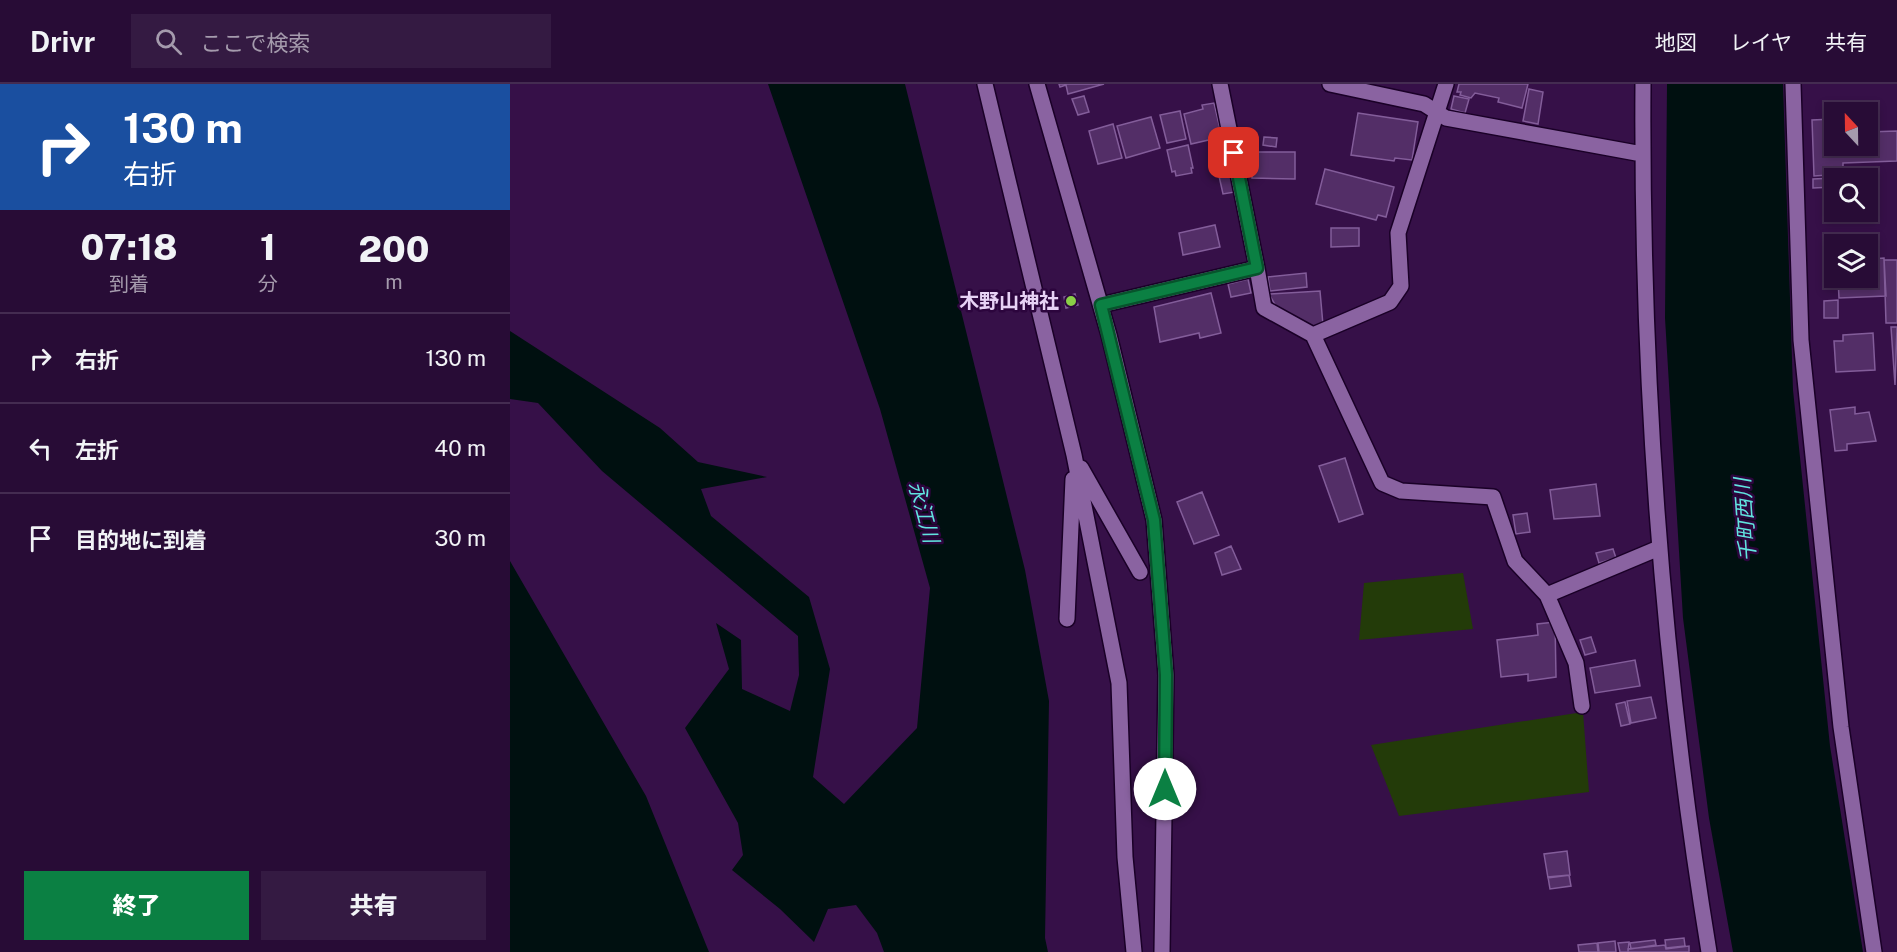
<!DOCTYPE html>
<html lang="ja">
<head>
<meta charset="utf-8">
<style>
	:root { --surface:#280c36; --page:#341a42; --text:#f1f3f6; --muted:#a59bad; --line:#442c51; --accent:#0b8043 }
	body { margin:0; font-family:"Public Sans","Noto Sans JP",sans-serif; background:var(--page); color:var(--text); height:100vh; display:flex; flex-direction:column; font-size:22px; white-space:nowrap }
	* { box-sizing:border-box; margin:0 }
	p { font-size:20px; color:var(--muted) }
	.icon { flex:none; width:33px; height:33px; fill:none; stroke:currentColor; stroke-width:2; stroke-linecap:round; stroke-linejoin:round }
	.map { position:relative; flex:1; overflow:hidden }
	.panel { display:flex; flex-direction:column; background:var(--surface); width:510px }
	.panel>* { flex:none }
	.hud { background:#1a4fa0; color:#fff; overflow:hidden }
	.needle { width:39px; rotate:338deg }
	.controls { position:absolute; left:1314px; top:18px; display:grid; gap:12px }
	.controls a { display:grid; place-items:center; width:54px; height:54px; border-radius:0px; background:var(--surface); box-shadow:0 3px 9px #0003,0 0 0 2px var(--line); font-size:30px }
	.pin { position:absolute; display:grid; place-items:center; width:51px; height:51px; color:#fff; margin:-26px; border-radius:12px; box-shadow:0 3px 9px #0006 }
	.me { position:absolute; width:66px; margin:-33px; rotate:0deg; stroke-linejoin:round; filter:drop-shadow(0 0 4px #0008) }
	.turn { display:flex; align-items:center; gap:21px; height:126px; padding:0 24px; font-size:27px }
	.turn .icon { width:78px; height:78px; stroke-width:2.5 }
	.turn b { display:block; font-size:42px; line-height:51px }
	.eta { display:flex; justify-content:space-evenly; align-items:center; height:102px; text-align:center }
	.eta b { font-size:36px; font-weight:800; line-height:42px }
	.action { display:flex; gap:12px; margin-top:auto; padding:12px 24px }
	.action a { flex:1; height:69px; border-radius:0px; background:var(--accent); color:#fff; font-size:24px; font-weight:800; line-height:69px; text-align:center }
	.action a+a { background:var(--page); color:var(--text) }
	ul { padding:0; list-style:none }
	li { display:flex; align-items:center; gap:18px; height:90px; padding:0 24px; border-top:2px solid var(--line) }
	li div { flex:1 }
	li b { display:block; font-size:22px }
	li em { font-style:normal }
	header { display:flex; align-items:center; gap:36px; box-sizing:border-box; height:84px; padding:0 30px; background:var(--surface); border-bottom:2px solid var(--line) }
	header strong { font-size:28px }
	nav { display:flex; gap:33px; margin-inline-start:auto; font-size:21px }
	.search { width:420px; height:54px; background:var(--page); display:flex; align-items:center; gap:15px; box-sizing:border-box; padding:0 21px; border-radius:0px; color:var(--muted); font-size:22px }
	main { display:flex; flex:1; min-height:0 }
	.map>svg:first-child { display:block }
</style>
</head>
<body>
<header>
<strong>Drivr</strong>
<div class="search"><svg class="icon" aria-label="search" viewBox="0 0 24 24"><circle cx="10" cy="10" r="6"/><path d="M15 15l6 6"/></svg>ここで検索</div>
<nav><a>地図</a><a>レイヤ</a><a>共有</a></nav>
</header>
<main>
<section class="panel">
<div class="hud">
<div class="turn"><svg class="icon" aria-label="right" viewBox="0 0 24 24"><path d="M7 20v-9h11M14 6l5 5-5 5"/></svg><div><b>130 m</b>右折</div></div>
</div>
<div class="eta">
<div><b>07:18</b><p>到着</p></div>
<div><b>1</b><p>分</p></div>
<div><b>200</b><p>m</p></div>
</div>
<ul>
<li><svg class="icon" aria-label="right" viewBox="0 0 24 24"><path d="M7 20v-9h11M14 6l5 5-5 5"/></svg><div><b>右折</b></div><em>130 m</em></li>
<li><svg class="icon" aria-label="left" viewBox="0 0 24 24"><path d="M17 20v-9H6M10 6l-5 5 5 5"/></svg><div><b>左折</b></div><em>40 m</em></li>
<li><svg class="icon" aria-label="arrive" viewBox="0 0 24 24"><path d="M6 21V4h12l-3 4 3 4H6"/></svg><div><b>目的地に到着</b></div><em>30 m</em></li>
</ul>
<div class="action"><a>終了</a><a>共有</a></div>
</section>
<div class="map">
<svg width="1387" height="868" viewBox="0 0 1387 868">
	<rect width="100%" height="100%" fill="#361048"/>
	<path fill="#233b09" d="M953,489l10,56 -114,11 5,-57z
		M1073,628l6,80 -190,24 -28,-71z"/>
	<path fill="#001010" d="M258,0h137l120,486 24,131 -4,237 3,14h-164l-7,-19 -21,-28 -28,4 -14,33 -34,-33 -48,-39 11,-15 -5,-32 -53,-95 44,-59 -13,-46 25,17 1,49 48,22 9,-36 -1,-39 -196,-165 -64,-68 -28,-4v-68l150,97 38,34 69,15 -66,12 10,27 98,81 21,72 -17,108 31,27 73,-76 13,-140 -50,-179z
		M1157,0h116l10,306 37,356 33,206h-130l-24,-134 -26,-200 -18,-300z
		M0,477l136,235 63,156h-199z"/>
	<path fill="#532e67" stroke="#835d9a" stroke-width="1.5" d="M549,0h45l-36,10 -2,-9 -6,2z
		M949,0h69l-6,24 -24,-6 1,-4 -24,-5 -4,5 -11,-3 1,-3h-4z
		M1019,5l14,3 -5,32 -15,-3z
		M574,12l5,16 -11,3 -6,-16z
		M944,12l15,3 -4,14 -14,-4z
		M704,19l8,34 -31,7 -7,-30 19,-5 -1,-4z
		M670,27l6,28 -19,4 -7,-28z
		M848,29l60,9 -6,38 -17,-2 -1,3 -43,-6z
		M641,33l9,31 -34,10 -9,-32z
		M1324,35v27h34v-14l29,-1v30l-54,2v11l-29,2 -2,-56z
		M603,40l9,34 -24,6 -9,-33z
		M754,53l13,1 -1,9 -13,-2z
		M678,61l5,23h-2l1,5 -16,3 -1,-5 -3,1 -5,-22z
		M742,68h43v27l-43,-1z
		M815,85l69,18 -8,30 -8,-2 -2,5 -60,-16z
		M721,90l4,18 -12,2 -4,-18z
		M1324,94v9l-21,1v-9z
		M705,141l5,22 -37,8 -4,-22z
		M821,144h28v18l-28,1z
		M1359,153l1,22 14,-1 2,38 -47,2 -1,-20h30v-34h-32l-1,-6z
		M1374,176h13v63h-11z
		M796,189l1,14 -37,4 -2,-14z
		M738,195l3,14 -20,4 -3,-13z
		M810,207l3,34 -11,1 -35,-18 -8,-14z
		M701,209l10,40 -21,5 -1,-5 -39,9 -6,-35z
		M565,210l3,11 -12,3 -2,-11z
		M1328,216v18h-14v-17z
		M1381,243h6l-2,58z
		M1363,249l2,37 -39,2 -2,-31h9v-6z
		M1345,323v7l14,-2 7,29 -29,3v6l-12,1 -5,-41z
		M835,374l18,56 -24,8 -20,-56z
		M1086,400l4,32 -46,3 -4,-29z
		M692,408l17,43 -25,9 -17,-42z
		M1017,429l3,19 -14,2 -3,-19z
		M721,462l10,23 -19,6 -7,-22z
		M1103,465l3,9 -17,5 -3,-10z
		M1045,538l1,55 -28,4v-7l-27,3 -4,-37 41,-5 -1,-11z
		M1081,553l5,15 -11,3 -5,-15z
		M1125,576l5,26 -45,7 -5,-25z
		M1141,613l5,21 -25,5 -4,-22z
		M1115,618l5,22 -9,2 -5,-22z
		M1057,767l3,24 -22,3 -4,-24z
		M1059,791l2,11 -21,3 -2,-12z
		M1174,854l1,8 -19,2 -1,-8z
		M1145,856l1,5 -25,4 -1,-6z
		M1105,857l1,11h-17l-1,-9z
		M1119,858l-1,10h-8l-2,-9z
		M1087,859l1,9h-19l-1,-7z
		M1155,861l1,4 23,-3v6h-61v-3z"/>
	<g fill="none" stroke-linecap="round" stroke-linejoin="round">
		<g stroke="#1a0027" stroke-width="18">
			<path id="lane" d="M475,0l89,371 45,228 6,174 9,95
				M571,384l59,104
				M557,535l6,-140"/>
		</g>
		<g stroke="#1a0027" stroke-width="18">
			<path id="street" d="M710,0l37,184
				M820,0l94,20 22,14 196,36
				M936,0l-48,149 3,53 -11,16 -77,33 69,148 19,8 92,6 22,64 32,34 112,-47
				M1133,0c-2,291 19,581 66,868
				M1283,0l8,256 40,387 33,225
				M591,221l156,-37 7,40 49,27
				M1037,511l29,68 6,43"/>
		</g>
		<g stroke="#1a0027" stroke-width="18">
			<path id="secondary" d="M527,0l72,251 45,185 12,155 -4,277"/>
		</g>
		<use href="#lane" stroke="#8a63a1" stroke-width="15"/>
		<use href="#street" stroke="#8a63a1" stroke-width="15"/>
		<use href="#secondary" stroke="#8a63a1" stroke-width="15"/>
	</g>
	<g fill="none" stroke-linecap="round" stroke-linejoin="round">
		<g stroke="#07532c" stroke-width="15">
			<path id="route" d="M655,705l1,-114 -12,-155 -53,-215 156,-37 -23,-115"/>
		</g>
		<use href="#route" stroke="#0b8043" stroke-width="10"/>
	</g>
	<circle fill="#8ace47" stroke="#2c053d" stroke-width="2" cx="561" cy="217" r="6"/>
	<g text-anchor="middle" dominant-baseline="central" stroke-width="5" stroke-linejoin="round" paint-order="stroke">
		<g font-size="20" font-weight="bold" fill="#e7d2f5" stroke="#2c053d" text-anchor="end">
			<text x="549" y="217">木野山神社</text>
		</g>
		<g font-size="21" font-style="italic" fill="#61e4df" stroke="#2c053d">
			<text transform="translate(414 428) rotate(75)">永江川</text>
			<text transform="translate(1235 436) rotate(-94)">千町西川</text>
		</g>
	</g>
</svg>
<div class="controls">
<a><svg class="needle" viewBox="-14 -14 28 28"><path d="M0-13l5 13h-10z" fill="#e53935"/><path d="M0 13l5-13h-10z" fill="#a59bad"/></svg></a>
<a><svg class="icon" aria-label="search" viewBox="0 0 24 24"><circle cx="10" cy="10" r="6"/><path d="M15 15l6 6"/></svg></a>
<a><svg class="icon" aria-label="layers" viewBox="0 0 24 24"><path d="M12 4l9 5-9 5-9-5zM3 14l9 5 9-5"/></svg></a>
</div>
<div class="pin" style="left:724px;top:69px;background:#d93025"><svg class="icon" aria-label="arrive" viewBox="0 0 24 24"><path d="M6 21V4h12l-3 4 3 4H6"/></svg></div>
<svg class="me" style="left:655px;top:705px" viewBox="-20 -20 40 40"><circle r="19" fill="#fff"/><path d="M0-13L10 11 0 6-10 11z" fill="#0b8043"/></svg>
</div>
</main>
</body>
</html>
